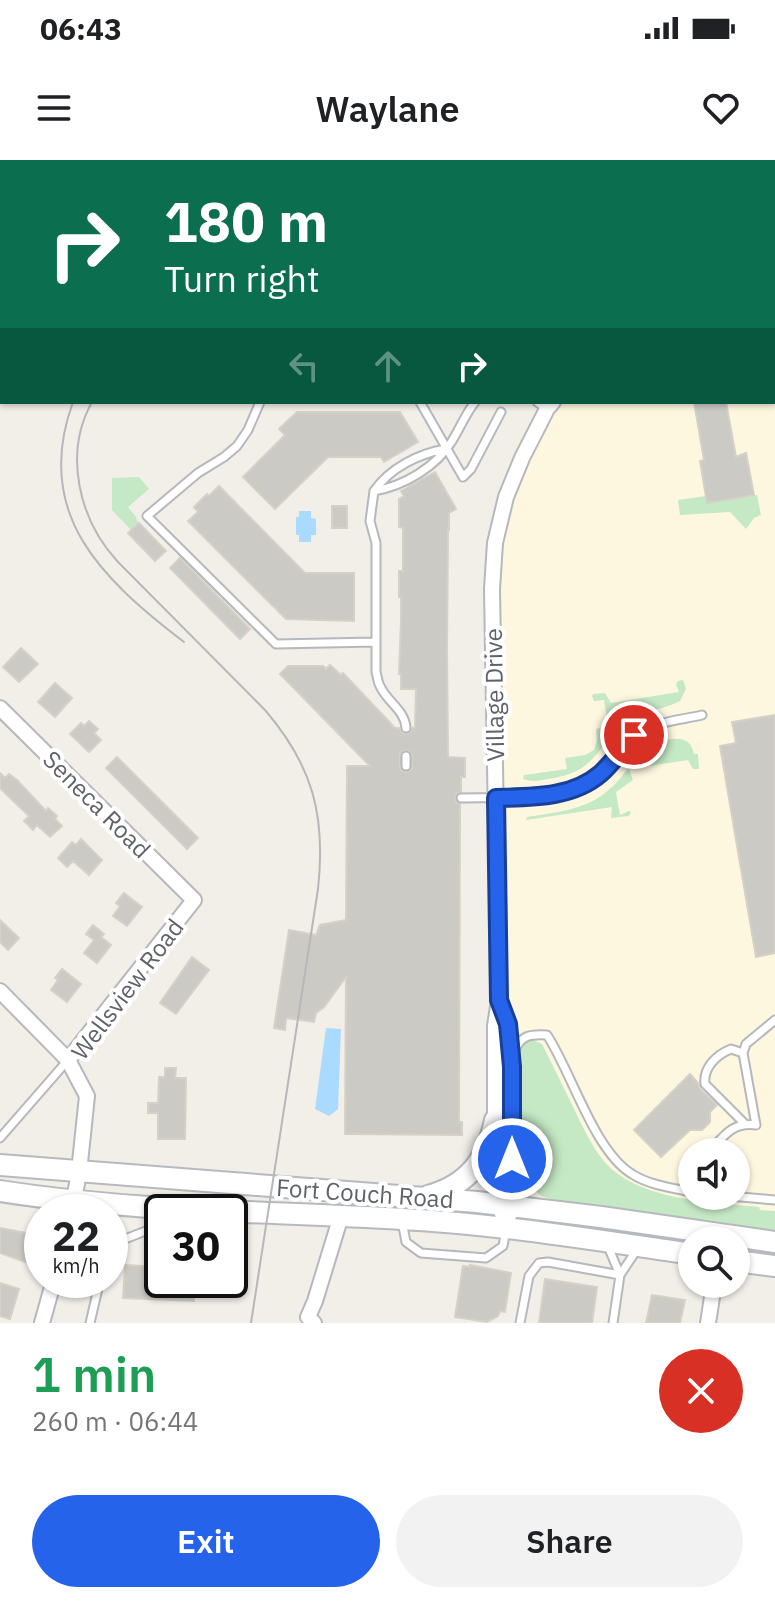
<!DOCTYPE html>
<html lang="en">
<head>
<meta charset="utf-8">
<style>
	:root { --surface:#fff; --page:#f2f2f2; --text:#202124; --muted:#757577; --accent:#2563eb }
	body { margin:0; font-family:"IBM Plex Sans",sans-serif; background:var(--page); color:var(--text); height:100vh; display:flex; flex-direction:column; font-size:30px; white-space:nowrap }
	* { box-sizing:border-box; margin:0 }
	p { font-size:26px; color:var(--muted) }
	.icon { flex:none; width:44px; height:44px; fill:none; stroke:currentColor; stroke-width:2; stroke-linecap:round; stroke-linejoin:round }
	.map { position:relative; height:1163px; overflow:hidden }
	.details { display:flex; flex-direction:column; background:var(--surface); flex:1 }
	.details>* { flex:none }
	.banner { position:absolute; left:0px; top:0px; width:776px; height:244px; box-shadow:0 2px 6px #0004; background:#0b6e4f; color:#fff; overflow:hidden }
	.tools { position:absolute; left:678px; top:978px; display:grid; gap:16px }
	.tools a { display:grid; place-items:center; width:72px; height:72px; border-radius:50%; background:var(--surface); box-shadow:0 2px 6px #0004; font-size:40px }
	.speed { position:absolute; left:24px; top:1034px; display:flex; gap:16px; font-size:40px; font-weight:700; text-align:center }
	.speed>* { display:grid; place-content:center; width:104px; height:104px; border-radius:50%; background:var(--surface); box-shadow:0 2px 6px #0004; line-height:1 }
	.speed small { font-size:20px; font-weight:400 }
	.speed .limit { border:4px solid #111; border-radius:12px; background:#fff; color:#111 }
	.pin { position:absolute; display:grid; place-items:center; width:68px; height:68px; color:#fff; margin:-34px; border:4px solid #fff; border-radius:50%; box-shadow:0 2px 8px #0007 }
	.me { position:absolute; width:88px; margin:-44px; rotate:0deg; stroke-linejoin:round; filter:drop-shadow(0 0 6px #0008) }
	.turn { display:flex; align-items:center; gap:28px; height:168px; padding:0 32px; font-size:36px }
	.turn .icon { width:104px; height:104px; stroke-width:2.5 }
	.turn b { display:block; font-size:56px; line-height:68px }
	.lanes { display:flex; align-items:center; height:76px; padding:0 32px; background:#0003; justify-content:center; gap:40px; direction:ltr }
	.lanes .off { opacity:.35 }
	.round { display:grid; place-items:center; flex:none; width:84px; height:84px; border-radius:42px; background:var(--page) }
	.head { display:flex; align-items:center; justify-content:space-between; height:136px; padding:0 32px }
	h1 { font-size:48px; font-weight:600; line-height:60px; color:#1e9e55 }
	.cta { display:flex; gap:16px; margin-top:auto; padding:16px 32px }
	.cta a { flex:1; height:92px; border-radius:48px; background:var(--accent); color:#fff; font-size:32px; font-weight:600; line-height:92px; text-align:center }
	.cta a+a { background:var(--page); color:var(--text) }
	.status { display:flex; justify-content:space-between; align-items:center; height:56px; padding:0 40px; background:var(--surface); direction:ltr }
	.status svg { height:22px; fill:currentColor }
	header { display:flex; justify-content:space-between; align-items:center; height:104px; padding:0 32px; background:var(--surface); font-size:36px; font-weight:600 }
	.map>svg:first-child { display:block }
</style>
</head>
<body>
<div class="status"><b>06:43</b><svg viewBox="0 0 49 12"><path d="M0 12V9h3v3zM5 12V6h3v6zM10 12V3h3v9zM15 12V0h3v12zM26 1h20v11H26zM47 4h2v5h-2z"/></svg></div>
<header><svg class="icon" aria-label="menu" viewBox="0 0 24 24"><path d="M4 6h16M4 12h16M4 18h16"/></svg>Waylane<svg class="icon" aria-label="heart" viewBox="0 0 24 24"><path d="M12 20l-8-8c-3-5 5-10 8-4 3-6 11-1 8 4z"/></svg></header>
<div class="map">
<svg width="775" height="1163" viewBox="0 0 775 1163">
	<rect width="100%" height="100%" fill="#f1efe8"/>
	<path fill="#fef7e0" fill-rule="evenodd" d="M774,96h1v986l-263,-36v-139l-13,-67 -7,-411 14,-93 47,-94h221zM692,992h44v44h-44z"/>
	<path fill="#c5e8c5" d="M139,317l10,12 -21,18 8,10 2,6 -7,7 -19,-20v-32z
		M757,335l4,20 -7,3 -8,11 -16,-17 -50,3 -2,-15 28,-4 2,7z
		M683,520l3,9 -6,12c-17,9 -36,9 -53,20 -16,11 -21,24 -34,37 -12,14 -27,18 -45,21 -9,2 -16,3 -25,0l1,-4 43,-6 -2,-11 20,-3 9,-5 3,-10 -1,-11 12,-3 -4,-26 -10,1 -2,-5 1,-2 12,-1 6,10 68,-11 -3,-8 2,-3z
		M671,579c14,-1 20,2 23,15h4l1,15h-6l-5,-9 -59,9 4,11 -17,12 4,23 9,-4 2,1 -2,4 -18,2 1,-11 -86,13 1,-3c26,-4 57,-7 78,-24 27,-21 27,-45 66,-54z
		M531,879l11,5c11,22 22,44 33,67 8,16 16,34 28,49 34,41 107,42 156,47l1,3 15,1v23l-225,-32v-3l-9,-3 -8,-7 -6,-12 -8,-64 -2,-65 8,-8z"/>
	<path fill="#aadaff" d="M299,351h12v7l5,1v16h-5v7h-12v-7h-3v-18h3z
		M326,868l15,1 -3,80 -9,7 -14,-7z"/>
	<path fill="#cccac5" stroke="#d6d1c6" stroke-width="2" fill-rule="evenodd" d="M694,242h32l10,55 10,-4 8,42 -47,8 -7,-42 4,-1z
		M297,252h103l18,30 -34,20 -3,-5h-53l-53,52 -32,-32 42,-42 -6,-6z
		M435,312l21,37 -7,4v17h-1l-1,120 1,107 17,1v19h-4v15l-4,1 -2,4 1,5 4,2 -1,318h3v13l-117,-1 1,-157 -22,30 -8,6 -2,9 -28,-4 -1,12 -11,-2 15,-98 27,5 4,-10 26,-5 1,-154h23l-90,-92 8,-8h35l3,3 4,-4 11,10 2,-2 52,55h4l3,5 4,1 5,-2 1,-4 3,-1 1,-38h-15v-15h-2l2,-54v-23h-2v-26h4v-43l-4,-1v-28l5,-3 -3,-5zM405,590l5,1 2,5v13l-5,3 -5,-1 -2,-5v-13z
		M219,326l86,87h49v48l-68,-2 -98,-98 10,-9 -4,-5 13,-13 2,2z
		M332,346h15v22h-15z
		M139,363l27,28 -11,10 -27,-28z
		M180,398l70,71 -10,10 -70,-71z
		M21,488l17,16 -19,18 -16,-15z
		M55,523l17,15 -17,19 -17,-15z
		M775,555v238l-19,4 -36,-211 16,-3 -4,-21z
		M89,561l9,8 -4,4 7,7 -12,12 -19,-18 11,-11 3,3z
		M117,597l81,81 -11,11 -81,-81z
		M0,613l5,5 4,-4 8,6 29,31 2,-3 9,8 -2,3 7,7 -12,11 -13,-12 -4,5 -9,-9 5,-5 -29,-28z
		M81,679l21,21 -13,15 -16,-14 -6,6 -9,-9 14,-16 4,3z
		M124,733l18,14 -15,19 -14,-10 7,-10 -4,-3z
		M0,760l19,18 -11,12 -8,-8z
		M93,765l11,9 -3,3 10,8 -14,18 -13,-10 10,-13 -8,-6z
		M192,797l17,13 -33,44 -16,-11z
		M62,809l19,15 -14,18 -16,-12 7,-10 -3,-2z
		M165,908h11l-1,10h11l-1,61h-27v-26h-10v-10h10l1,-26h6z
		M690,914l8,9 2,6 17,16 -7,7v10l-8,8h-12l-29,27 -27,-27z
		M0,1068l32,6 -7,28 -25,-9z
		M125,1105l37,2v13h33l-1,21 -71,-3z
		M470,1105l41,8 -6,39 -5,-1 -2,5 -11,6 -32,-5 8,-51 7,1z
		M545,1119l52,8 -5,36h-53z
		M0,1123l19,6 -9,30 -10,-3z
		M652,1135l33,5 -5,23h-34z"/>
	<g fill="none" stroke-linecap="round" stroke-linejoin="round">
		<g stroke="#b5b8bc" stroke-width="11">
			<path id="lane" d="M260,242l-12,28 -11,16 -13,11 -26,16 -51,43 129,128 99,-2
				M420,242l43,75 8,-8 30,-57
				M537,242l10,7
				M445,289c-27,5 -55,19 -71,42 30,-5 62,-24 78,-50 8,-13 14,-28 23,-39
				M374,331l-4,30 6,22v129c1,3 2,11 4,14 7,16 25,24 26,42
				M406,606v-10
				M461,638c35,-1 91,3 122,-12 24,-12 33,-38 53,-52 19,-12 44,-14 66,-19
				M514,893c6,-18 16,-19 33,-18 25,38 47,116 85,139 17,11 40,14 60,18
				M743,893l-12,-4c-15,6 -28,19 -26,35l39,39
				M0,978l68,-78
				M709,992c15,-16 23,-30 47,-27l-13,-72 3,-9 29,-24
				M729,1036l46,4
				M402,1061l4,21 15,11 65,5 17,-12 3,-17
				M110,1081l2,-3 13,1 23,-9 14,1
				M607,1084l13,31
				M90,1163l10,-43
				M520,1163l9,-47 10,-13 9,-1 72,13
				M613,1163l7,-48 18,-27"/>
		</g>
		<g stroke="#b5b8bc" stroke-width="18">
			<path id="street" d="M774,96h1
				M0,548l194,192 -126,160
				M0,831l68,69 19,36 -8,76 -7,40
				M499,841l9,23 4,43 1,123 -1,16 -2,8
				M506,1067l-7,-23v-62l-4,-22v-94l4,-26 -7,-411 3,-46 11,-46 16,-39 25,-49 6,-7
				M42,1163l12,-43
				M314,1163l-6,-6 7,-16 26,-85
				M708,1163l6,-39"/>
		</g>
		<g stroke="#b6babf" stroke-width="24">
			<path id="secondary" d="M0,1005l477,37 124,15 174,25
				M0,1031c133,21 267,20 401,28 98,5 194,21 291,35
				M428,1036c40,-11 59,-36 67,-76
				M736,1101l39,5"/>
		</g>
		<use href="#lane" stroke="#fff" stroke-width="7"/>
		<use href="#street" stroke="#fff" stroke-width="14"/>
		<use href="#secondary" stroke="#fff" stroke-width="20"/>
		<path stroke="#b6b7b8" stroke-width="2" d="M73,242c-41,112 29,177 111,240
			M92,242c-29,52 -13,118 26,160l147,148c48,56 61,106 53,179l-67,434"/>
	</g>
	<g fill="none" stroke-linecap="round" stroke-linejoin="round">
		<g stroke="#184099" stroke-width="20">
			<path id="route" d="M512,999v-92l-4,-43 -9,-24 -3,-202c36,-1 76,0 104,-24 12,-10 23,-27 34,-39"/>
		</g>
		<use href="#route" stroke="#2563eb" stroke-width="14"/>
	</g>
	<g text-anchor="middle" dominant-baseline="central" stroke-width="8" stroke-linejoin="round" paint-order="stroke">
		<g font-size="24" fill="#5f6368" stroke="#fff">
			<text transform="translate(494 535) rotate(-91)">Village Drive</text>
			<text transform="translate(97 644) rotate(45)">Seneca Road</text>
			<text transform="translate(127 829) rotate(-53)">Wellsview Road</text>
			<text transform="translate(365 1033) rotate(4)">Fort Couch Road</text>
		</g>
	</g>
</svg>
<div class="tools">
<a><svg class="icon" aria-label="sound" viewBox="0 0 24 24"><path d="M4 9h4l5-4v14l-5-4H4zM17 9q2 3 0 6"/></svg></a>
<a><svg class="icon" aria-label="search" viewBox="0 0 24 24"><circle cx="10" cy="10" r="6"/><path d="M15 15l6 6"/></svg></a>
</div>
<div class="speed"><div>22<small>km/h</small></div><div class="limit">30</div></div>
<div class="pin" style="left:634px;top:575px;background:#d93025"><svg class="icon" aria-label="arrive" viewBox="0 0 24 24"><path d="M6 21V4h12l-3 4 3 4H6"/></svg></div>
<svg class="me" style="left:512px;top:999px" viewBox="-20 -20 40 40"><circle r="17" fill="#2563eb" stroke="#fff" stroke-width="3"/><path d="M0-11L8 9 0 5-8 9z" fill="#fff"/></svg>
<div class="banner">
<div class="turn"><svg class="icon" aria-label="right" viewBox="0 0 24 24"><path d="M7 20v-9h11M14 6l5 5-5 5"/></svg><div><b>180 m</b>Turn right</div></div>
<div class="lanes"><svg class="icon off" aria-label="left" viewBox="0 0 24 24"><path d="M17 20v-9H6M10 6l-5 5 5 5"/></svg><svg class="icon off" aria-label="ahead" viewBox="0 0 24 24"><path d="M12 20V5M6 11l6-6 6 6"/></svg><svg class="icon" aria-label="right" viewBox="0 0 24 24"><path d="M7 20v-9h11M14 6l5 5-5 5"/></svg></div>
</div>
</div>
<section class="details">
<div class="head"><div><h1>1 min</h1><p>260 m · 06:44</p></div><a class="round" style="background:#d93025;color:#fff"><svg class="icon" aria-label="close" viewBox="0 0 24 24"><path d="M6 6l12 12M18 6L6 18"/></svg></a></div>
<div class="cta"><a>Exit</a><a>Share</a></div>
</section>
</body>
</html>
